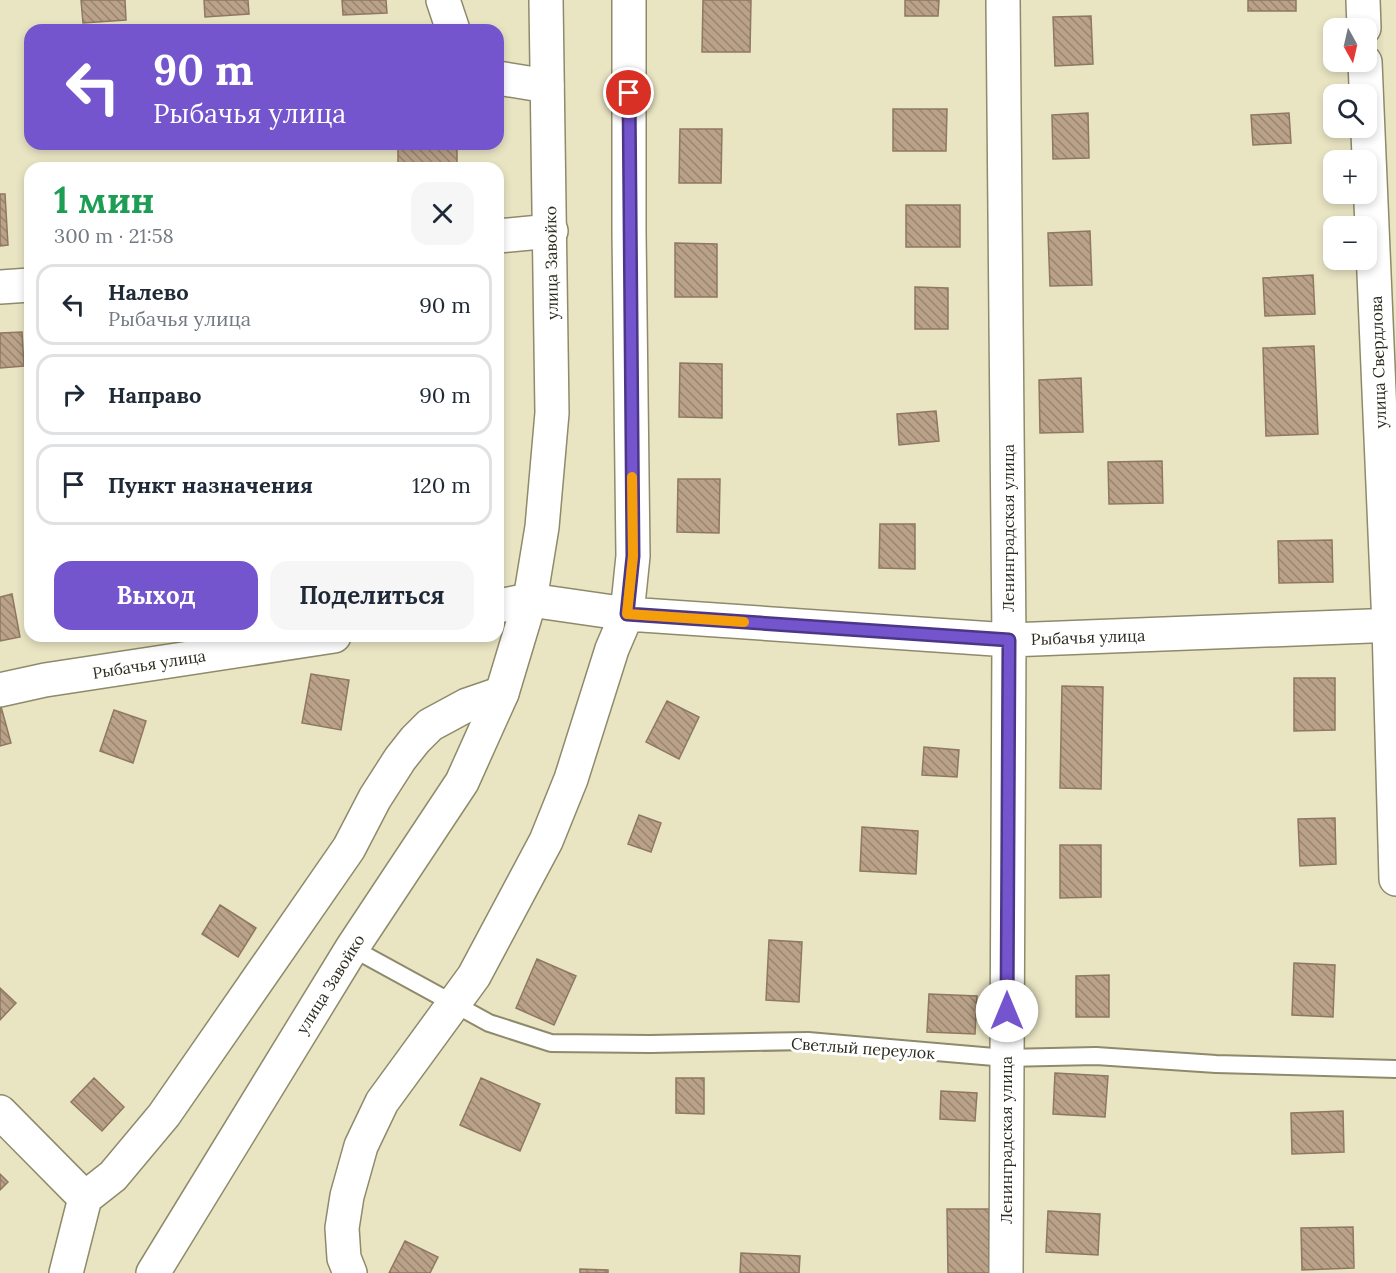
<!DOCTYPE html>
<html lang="ru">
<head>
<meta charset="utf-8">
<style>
	:root { --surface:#fff; --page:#f6f6f7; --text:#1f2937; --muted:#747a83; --line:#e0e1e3; --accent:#7455ce }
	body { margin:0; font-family:Lora,serif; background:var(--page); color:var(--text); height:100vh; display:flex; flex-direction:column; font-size:22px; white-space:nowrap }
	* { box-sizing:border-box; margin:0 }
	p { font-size:20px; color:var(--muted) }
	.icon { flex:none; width:33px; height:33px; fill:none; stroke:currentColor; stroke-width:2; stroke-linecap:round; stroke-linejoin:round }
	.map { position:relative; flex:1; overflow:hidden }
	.side { position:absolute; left:24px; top:162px; width:480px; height:480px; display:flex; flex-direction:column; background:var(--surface); border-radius:18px; box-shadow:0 3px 9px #0003 }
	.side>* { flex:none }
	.banner { position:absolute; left:24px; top:24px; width:480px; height:126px; border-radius:18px; box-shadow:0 3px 9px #0003; background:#7455ce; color:#fff; overflow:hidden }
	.needle { width:39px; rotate:172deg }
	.buttons { position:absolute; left:1323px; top:18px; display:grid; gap:12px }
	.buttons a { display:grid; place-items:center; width:54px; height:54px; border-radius:12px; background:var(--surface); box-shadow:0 3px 9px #0003; font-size:30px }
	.pin { position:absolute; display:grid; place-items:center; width:51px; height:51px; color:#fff; margin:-26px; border:3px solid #fff; border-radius:50%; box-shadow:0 2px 6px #0007 }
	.me { position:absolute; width:66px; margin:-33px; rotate:0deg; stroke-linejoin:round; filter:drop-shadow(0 0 4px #0008) }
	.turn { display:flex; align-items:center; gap:21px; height:126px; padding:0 30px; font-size:27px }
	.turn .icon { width:78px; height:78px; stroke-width:2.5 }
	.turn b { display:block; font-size:42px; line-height:51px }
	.round { display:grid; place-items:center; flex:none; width:63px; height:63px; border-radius:18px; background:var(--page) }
	.summary { display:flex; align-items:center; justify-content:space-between; height:102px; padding:0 30px }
	h1 { font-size:36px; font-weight:800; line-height:45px; color:#1e9e55 }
	.button { display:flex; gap:12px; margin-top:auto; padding:12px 30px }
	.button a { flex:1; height:69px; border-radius:18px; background:var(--accent); color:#fff; font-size:24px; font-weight:800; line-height:69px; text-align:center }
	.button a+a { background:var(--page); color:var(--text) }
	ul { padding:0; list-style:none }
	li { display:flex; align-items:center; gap:18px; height:81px; margin:0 12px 9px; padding:0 18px; border:3px solid var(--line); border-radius:18px }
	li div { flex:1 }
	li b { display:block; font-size:22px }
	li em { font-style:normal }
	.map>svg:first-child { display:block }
</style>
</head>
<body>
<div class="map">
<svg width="1396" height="1273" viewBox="0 0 1396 1273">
	<defs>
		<pattern id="building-back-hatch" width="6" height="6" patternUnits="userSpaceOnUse" patternTransform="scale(1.5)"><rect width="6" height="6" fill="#baa289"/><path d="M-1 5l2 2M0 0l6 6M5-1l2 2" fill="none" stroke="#98846f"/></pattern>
	</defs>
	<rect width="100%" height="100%" fill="#e9e5c3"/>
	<path fill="url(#building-back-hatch)" stroke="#8f7861" stroke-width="1.5" d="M81,0h44l1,20 -43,3z
		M204,0h44l1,14 -44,3z
		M342,0h44l1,13 -44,2z
		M703,0h48l-1,52h-48z
		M905,0h34l-1,16h-33z
		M1248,0h48v11h-48z
		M1091,16l2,48 -38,2 -2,-49z
		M893,109h54l-1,42h-53z
		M1088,113l1,45 -36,1 -1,-44z
		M1289,113l2,30 -38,2 -2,-30z
		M680,129h42l-1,54h-42z
		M398,144h59v24h-59z
		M0,194h5l3,51 -8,1z
		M906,205h54v42h-54z
		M1090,231l2,54 -42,1 -2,-53z
		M675,243l42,1v53h-42z
		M1313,275l2,39 -50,2 -2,-38z
		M915,287l33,1v41h-33z
		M22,332l2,34 -24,2v-35z
		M1314,346l4,88 -52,2 -3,-88z
		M680,363l42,1v54l-43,-1z
		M1081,378l2,54 -43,1 -1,-53z
		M936,411l3,30 -40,4 -2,-31z
		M1162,461l1,42 -54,1 -1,-42z
		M678,479h42l-1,54 -42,-1z
		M880,524h35v45l-36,-1z
		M1332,540l1,42 -54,1 -1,-42z
		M12,594l8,43 -20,4v-44z
		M311,674l38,6 -8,50 -39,-7z
		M1294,678h41v52l-41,1z
		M1062,686l41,1 -2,102 -41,-1z
		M667,701l32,16 -20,42 -33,-17z
		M0,703l11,40 -11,3z
		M114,710l32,11 -13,42 -33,-12z
		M924,747l35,3 -2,27 -35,-2z
		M639,815l22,8 -10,29 -23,-8z
		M1335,818l1,46 -36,2 -2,-47z
		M862,827l56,4 -2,43 -56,-3z
		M1060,845h41v52l-41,1z
		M220,905l36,23 -18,29 -36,-23z
		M769,940l33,2 -3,60 -33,-2z
		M537,959l39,17 -22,49 -38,-17z
		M1294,963l41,2 -2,52 -41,-2z
		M1109,975v42h-33v-41z
		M0,988l16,15 -16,17z
		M929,994l48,2 -2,38 -48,-2z
		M1055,1073l53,3 -3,41 -52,-3z
		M94,1078l30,29 -22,24 -31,-29z
		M481,1078l59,26 -20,47 -60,-26z
		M676,1078h28v36l-28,-1z
		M941,1091l36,2 -2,28 -35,-2z
		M1343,1111l1,41 -52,2 -1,-41z
		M0,1174l8,8 -8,8z
		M947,1209h42v64h-41z
		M1048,1211l52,3 -2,41 -52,-3z
		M1353,1227l1,41 -52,2 -1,-42z
		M405,1241l33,16 -8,16h-41z
		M741,1253l59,3 -1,17h-59z
		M580,1269l28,1v3h-28z"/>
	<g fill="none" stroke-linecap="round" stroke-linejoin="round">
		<g stroke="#8e8a6b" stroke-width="20">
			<path id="lane" d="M352,948l137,75 62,20 99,1 158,-3 198,17 90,-2 120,8 180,5"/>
		</g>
		<g stroke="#8e8a6b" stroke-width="36">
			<path id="street" d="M443,0l10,30
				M1003,0l6,640 -3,633
				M1363,0l1,28
				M1365,62l24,564 7,253
				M498,78l49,8
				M498,236l53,-5
				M0,287l30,-2
				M498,606l32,-6 97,14 382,26 387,-15
				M0,690l45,-10 289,-44
				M0,1112l85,86
				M66,1273l19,-75 28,-22 51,-61 185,-267 26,-50 25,-39 15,-19 15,-15 37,-20 35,-12
				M350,1273l-6,-15 -2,-30 5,-32 14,-50 21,-44 92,-126 72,-135 25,-62 41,-130 15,-35 6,-58 -4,-324v-232"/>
		</g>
		<g stroke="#8e8a6b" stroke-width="36">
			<path id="secondary" d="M153,1273l199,-325 110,-166 40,-89 28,-93 12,-73 10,-114 -6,-413"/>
		</g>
		<use href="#lane" stroke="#fff" stroke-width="16"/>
		<use href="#street" stroke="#fff" stroke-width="33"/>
		<use href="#secondary" stroke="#fff" stroke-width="33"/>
	</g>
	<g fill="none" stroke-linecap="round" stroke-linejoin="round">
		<g stroke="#4b3786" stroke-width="15">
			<path id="route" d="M629,93l4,463 -6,58 382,26 -2,371"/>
		</g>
		<use href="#route" stroke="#7455ce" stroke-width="10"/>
		<path stroke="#f59e0b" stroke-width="10" d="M632,477l1,79 -6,58 117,8"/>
	</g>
	<g text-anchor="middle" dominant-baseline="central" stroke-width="6" stroke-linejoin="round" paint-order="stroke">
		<g font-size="16" fill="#2d2b1e" stroke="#fff">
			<text transform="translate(551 263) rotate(-91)">улица Завойко</text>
			<text transform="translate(1378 362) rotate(-92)">улица Свердлова</text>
			<text transform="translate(1008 528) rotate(-90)">Ленинградская улица</text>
			<text transform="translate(1088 637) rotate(-2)">Рыбачья улица</text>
			<text transform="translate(149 664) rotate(-9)">Рыбачья улица</text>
			<text transform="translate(330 984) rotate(-58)">улица Завойко</text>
			<text transform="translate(863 1048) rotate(4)">Светлый переулок</text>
			<text transform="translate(1006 1140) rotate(-90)">Ленинградская улица</text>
		</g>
	</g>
</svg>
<div class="buttons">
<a><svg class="needle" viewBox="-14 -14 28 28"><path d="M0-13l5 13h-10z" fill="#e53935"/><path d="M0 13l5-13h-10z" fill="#747a83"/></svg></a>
<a><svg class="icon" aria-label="search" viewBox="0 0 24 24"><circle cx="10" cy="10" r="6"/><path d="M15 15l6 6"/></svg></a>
<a>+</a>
<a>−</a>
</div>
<div class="pin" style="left:629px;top:93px;background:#d93025"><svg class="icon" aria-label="arrive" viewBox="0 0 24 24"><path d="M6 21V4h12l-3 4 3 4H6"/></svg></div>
<svg class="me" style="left:1007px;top:1011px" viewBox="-20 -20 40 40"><circle r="19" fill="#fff"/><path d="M0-13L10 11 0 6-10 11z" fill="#7455ce"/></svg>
<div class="banner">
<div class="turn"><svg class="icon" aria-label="left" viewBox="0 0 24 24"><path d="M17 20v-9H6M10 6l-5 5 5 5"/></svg><div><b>90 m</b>Рыбачья улица</div></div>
</div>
<section class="side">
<div class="summary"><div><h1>1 мин</h1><p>300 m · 21:58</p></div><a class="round"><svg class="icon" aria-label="close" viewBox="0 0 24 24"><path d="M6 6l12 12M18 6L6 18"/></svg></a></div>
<ul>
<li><svg class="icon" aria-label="left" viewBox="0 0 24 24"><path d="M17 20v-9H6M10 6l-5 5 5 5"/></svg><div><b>Налево</b><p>Рыбачья улица</p></div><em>90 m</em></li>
<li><svg class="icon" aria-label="right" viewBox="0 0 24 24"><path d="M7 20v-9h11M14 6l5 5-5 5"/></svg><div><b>Направо</b></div><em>90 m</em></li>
<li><svg class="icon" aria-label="arrive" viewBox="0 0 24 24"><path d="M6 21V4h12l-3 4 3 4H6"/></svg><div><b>Пункт назначения</b></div><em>120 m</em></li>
</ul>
<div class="button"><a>Выход</a><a>Поделиться</a></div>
</section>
</div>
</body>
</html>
